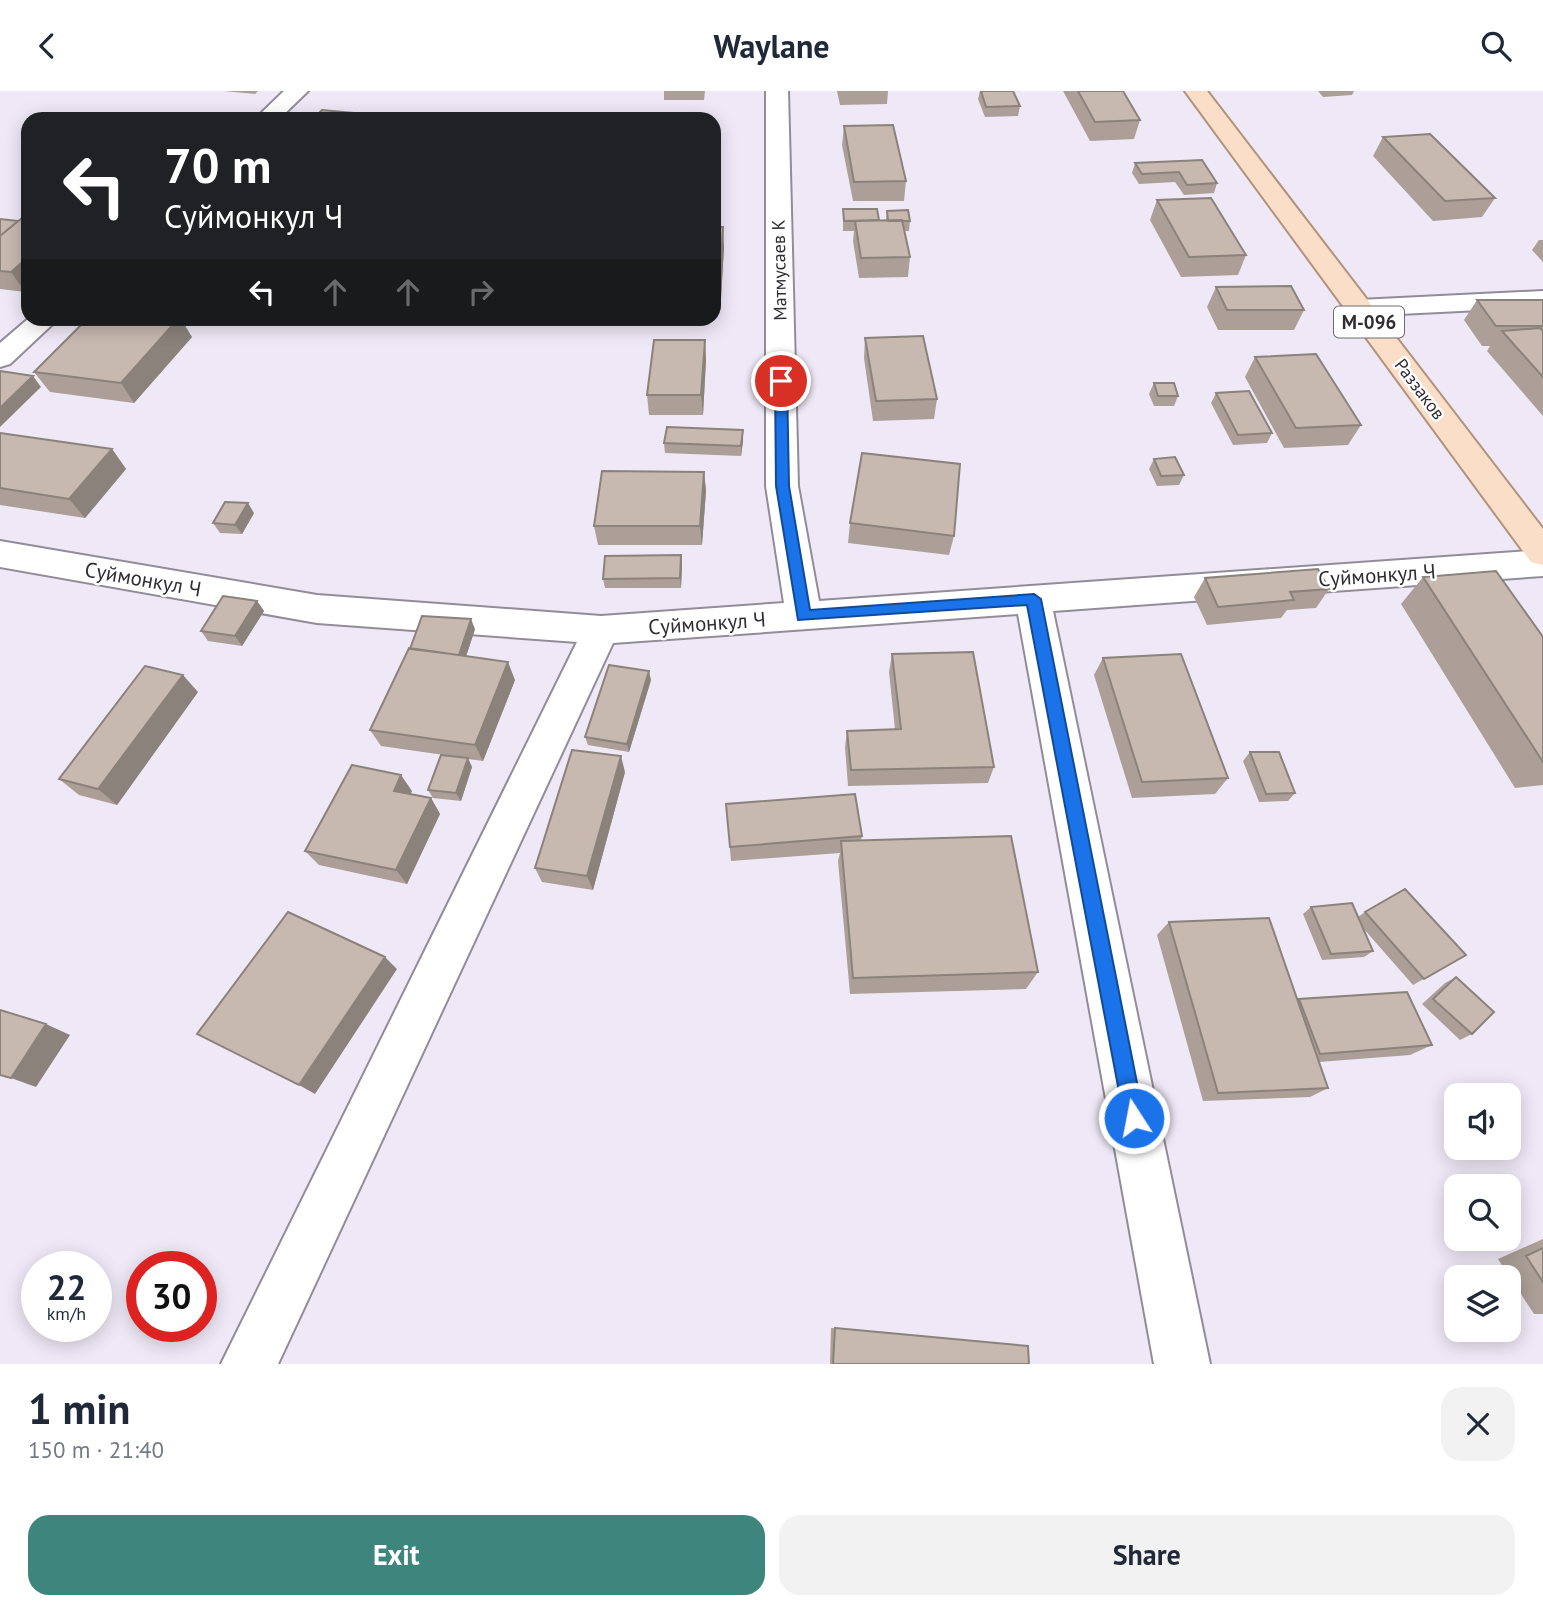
<!DOCTYPE html>
<html lang="en">
<head>
<meta charset="utf-8">
<style>
	:root { --surface:#fff; --page:#f2f2f3; --text:#1f2937; --muted:#747a83; --accent:#3e857d }
	body { margin:0; font-family:"PT Sans",sans-serif; background:var(--page); color:var(--text); height:100vh; display:flex; flex-direction:column; font-size:26px; white-space:nowrap }
	* { box-sizing:border-box; margin:0 }
	p { font-size:23px; color:var(--muted) }
	.icon { flex:none; width:38px; height:38px; fill:none; stroke:currentColor; stroke-width:2; stroke-linecap:round; stroke-linejoin:round }
	.map { position:relative; height:1273px; overflow:hidden }
	.sheet { display:flex; flex-direction:column; background:var(--surface); flex:1 }
	.sheet>* { flex:none }
	.guide { position:absolute; left:21px; top:21px; width:700px; height:214px; border-radius:21px; box-shadow:0 4px 18px #0003; background:#202124; color:#fff; overflow:hidden }
	.buttons { position:absolute; left:1444px; top:992px; display:grid; gap:14px }
	.buttons a { display:grid; place-items:center; width:77px; height:77px; border-radius:14px; background:var(--surface); box-shadow:0 4px 18px #0003; font-size:35px }
	.speed { position:absolute; left:21px; top:1160px; display:flex; gap:14px; font-size:35px; font-weight:700; text-align:center }
	.speed>* { display:grid; place-content:center; width:91px; height:91px; border-radius:50%; background:var(--surface); box-shadow:0 4px 18px #0003; line-height:1 }
	.speed small { font-size:18px; font-weight:400 }
	.speed .limit { border:10px solid #d22; background:#fff; color:#111 }
	.pin { position:absolute; display:grid; place-items:center; width:60px; height:60px; color:#fff; margin:-30px; border:4px solid #fff; border-radius:50%; box-shadow:0 2px 7px #0007 }
	.me { position:absolute; width:77px; margin:-38px; rotate:349deg; stroke-linejoin:round; filter:drop-shadow(0 0 5px #0008) }
	.turn { display:flex; align-items:center; gap:24px; height:147px; padding:0 28px; font-size:32px }
	.turn .icon { width:91px; height:91px; stroke-width:2.5 }
	.turn b { display:block; font-size:49px; line-height:60px }
	.lanes { display:flex; align-items:center; height:66px; padding:0 28px; background:#0003; justify-content:center; gap:35px; direction:ltr }
	.lanes .off { opacity:.35 }
	.round { display:grid; place-items:center; flex:none; width:74px; height:74px; border-radius:21px; background:var(--page) }
	.head { display:flex; align-items:center; justify-content:space-between; height:119px; padding:0 28px }
	h1 { font-size:42px; font-weight:700; line-height:52px }
	.cta { display:flex; gap:14px; margin-top:auto; padding:14px 28px }
	.cta a { flex:1; height:80px; border-radius:21px; background:var(--accent); color:#fff; font-size:28px; font-weight:700; line-height:80px; text-align:center }
	.cta a+a { background:var(--page); color:var(--text) }
	header { display:flex; justify-content:space-between; align-items:center; height:91px; padding:0 28px; background:var(--surface); font-size:32px; font-weight:700 }
	.map>svg:first-child { display:block }
</style>
</head>
<body>
<header><svg class="icon" aria-label="back" viewBox="0 0 24 24"><path d="M15 5l-7 7 7 7"/></svg>Waylane<svg class="icon" aria-label="search" viewBox="0 0 24 24"><circle cx="10" cy="10" r="6"/><path d="M15 15l6 6"/></svg></header>
<div class="map">
<svg width="1543" height="1273" viewBox="0 0 1543 1273">
	<rect width="100%" height="100%" fill="#efe9f7"/>
	<g fill="none" stroke-linecap="round" stroke-linejoin="round">
		<g stroke="#928c99" stroke-width="4">
			<path id="minor" d="M284,0h24l-29,28h-24z
				M766,0h22l10,395 21,115 724,-51v26l-490,35 157,753h-56l-136,-750 -405,29 -335,721h-57l356,-722 -260,-19 -317,-56v-26l317,54 284,21 183,-13 -18,-117z
				M28,228h30l-48,45 -10,3v-24z"/>
		</g>
		<g stroke="#928c99" stroke-width="4">
			<path id="tertiary" d="M1543,200v16l-184,9 -10,-2 -4,-6 4,-6 10,-2z"/>
		</g>
		<g stroke="#b1927b" stroke-width="4">
			<path id="primary" d="M1185,0h22l336,438v36l-12,-3z"/>
		</g>
		<use href="#minor" fill="#fff" fill-rule="evenodd"/>
		<use href="#tertiary" fill="#fff" fill-rule="evenodd"/>
		<use href="#primary" fill="#fadec7" fill-rule="evenodd"/>
	</g>
	<path fill="#ab9f97" d="M224,0h34l-3,3z
		M664,0h41l-1,9h-40z
		M837,0h51l-1,13 -47,1z
		M980,0h33l7,15 -2,10 -33,1 -7,-18z
		M1063,0h60l17,29 -6,19 -44,2z
		M1318,0h36l-2,4 -29,2z
		M844,35l62,55 -2,20h-51l-11,-56z
		M1383,46l112,61 -13,19 -49,4 -60,-65z
		M1202,69l15,23 -3,10 -30,2 -9,-13 -36,2 -7,-11 3,-10z
		M1157,109l89,55 -8,20 -57,2 -31,-57z
		M843,118l36,12h7l1,-10 23,10 -1,10h-5l6,26 -2,20 -49,1 -6,-37 1,-10h-11z
		M0,128l25,73 -25,-3z
		M714,136l10,20 -3,51h-7z
		M1539,149h4v22l-11,-12z
		M1216,196l88,23 -10,20h-76l-11,-23z
		M1477,209h66v116l-56,-65 3,-5h-8l-18,-26z
		M192,246l-58,66 -84,-11 -16,-20z
		M865,247l72,61 -3,20 -61,2 -9,-63z
		M705,249l1,20 -3,55h-54l-2,-20z
		M1255,266l106,68 -13,20 -64,3 -39,-71z
		M1154,292l24,13 -4,10h-20l-5,-12z
		M1216,302l56,40 -5,10 -34,2 -22,-42z
		M743,339v11l-2,15 -76,-3 -1,-10z
		M0,342l112,16 14,20 -41,49 -85,-13z
		M1154,368l30,16 -5,10 -22,1 -8,-17z
		M704,381l2,19 -4,54h-104l-4,-19z
		M254,422l-12,21 -22,-1 -7,-10z
		M850,432l104,13 -5,19 -101,-12z
		M681,464l1,9 -1,24h-76l-2,-9z
		M1423,486l120,60v148l-28,3 -114,-184z
		M1205,487l124,11 -13,19 -29,2 -6,8 -74,7 -13,-28z
		M257,510l7,10 -22,35 -34,-5 -7,-10z
		M475,538l-9,27 49,24 -32,81 -15,-2 4,8 -11,34 -28,-3 -5,-8 30,-33 -77,-11 -11,-16 40,-81z
		M892,563l102,113 -6,16 -140,3 -3,-39 2,-16 48,-2 -6,-57z
		M1103,567l125,120 -13,16 -83,4 -38,-123z
		M651,589l-22,72 -41,-7 -3,-8z
		M198,601l-81,113 -38,-10 -20,-16z
		M1250,661l45,41 -7,8 -29,1 -16,-41z
		M625,681l-32,118 -51,-8 -7,-14z
		M412,700l-2,3 21,4 9,16 -33,70 -88,-19 -14,-14z
		M726,713l136,32 -1,4 177,132 -12,17 -176,5 -12,-133 2,-8 -109,8z
		M1311,816l47,10 7,-5 101,43 -53,30 -50,-57 10,23 -9,6 -42,3 -19,-46z
		M1169,831l129,78 1,-1 133,46 -22,10 -91,7 9,26 -18,9 -107,4 -46,-166z
		M1456,886l16,57 -12,6 -38,-36 23,-21z
		M1543,1148v75h-9l-36,-55z
		M831,1237h4l194,36h-199z"/>
	<path fill="#8b827b" d="M716,40l1,19 -3,38v-33z
		M723,136l1,20 -3,51 -1,-20z
		M28,166v33l-3,2 -14,-20z
		M178,228h3l11,18 -58,66 -13,-20z
		M705,249l1,20 -3,55 -2,-20z
		M33,285l8,11 -41,40v-19z
		M743,339v11l-2,15v-10z
		M112,358l14,20 -41,49 -16,-19z
		M704,381l2,19 -4,54 -2,-19z
		M248,412l6,10 -12,21 -7,-9z
		M681,464l1,9 -1,24 -1,-10z
		M257,510l7,10 -22,35 -7,-10z
		M471,528l4,10 -12,37 -5,-10z
		M508,571l7,18 -32,81 -8,-16z
		M649,580l2,9 -22,72 -2,-8z
		M183,584l15,17 -81,113 -19,-16z
		M621,665l4,16 -32,118 -6,-14z
		M468,667l4,9 -11,34 -5,-8z
		M401,684l11,16 -7,15 -11,-15z
		M431,707l9,16 -33,70 -11,-14z
		M385,866l12,12 -82,125 -16,-9z
		M46,933l24,11 -34,52 -25,-9z"/>
	<path fill="#c7b9b0" stroke="#8b827b" stroke-width="2" d="M981,0h32l7,15 -34,1z
		M1078,0h45l17,29 -45,2z
		M322,19l33,3 -3,4 -4,-1 -3,3h-32z
		M348,25l17,3h-20z
		M893,34l13,56 -52,1 -10,-56z
		M714,40h2l-2,24z
		M1430,43l65,64 -50,3 -62,-64z
		M1202,69l15,23 -30,2 -8,-13 -37,2 -7,-11z
		M1211,107l35,57 -57,2 -32,-57z
		M843,118h34l2,11 -35,1z
		M908,119l2,11h-22l-1,-10z
		M28,122v44l-17,15 -11,-1v-35z
		M0,128l18,2 -18,15z
		M902,129l8,37 -49,1 -6,-37z
		M714,136h9l-3,51h-6z
		M1291,195l13,24h-77l-11,-23z
		M1477,209h66v26h-47z
		M87,228h91l-57,64 -87,-11z
		M1540,237l3,3v46l-41,-46z
		M923,245l14,63 -61,2 -11,-63z
		M654,249h51l-4,55h-54z
		M1316,263l45,71 -65,3 -41,-71z
		M0,280l33,5 -33,32z
		M1154,292h20l4,13h-20z
		M1249,300l23,42 -34,2 -22,-42z
		M667,336l76,3 -2,16 -77,-3z
		M0,342l112,16 -43,50 -69,-11z
		M862,362l98,11 -6,72 -104,-13z
		M1175,366l9,18 -23,1 -7,-17z
		M602,380l102,1 -4,54h-106z
		M225,411l23,1 -13,22 -22,-2z
		M681,464l-1,23 -77,1 2,-23z
		M1318,478l11,20 -39,3 4,8 -76,7 -13,-29z
		M1496,480l47,66v125l-120,-185z
		M223,505l34,5 -22,35 -34,-5z
		M422,525l49,3 -12,36 -49,-6z
		M409,557l99,14 -33,83 -105,-15z
		M973,561l21,115 -143,3 -4,-39 54,-2 -9,-75z
		M1181,563l47,124 -86,4 -39,-124z
		M609,574l40,6 -22,73 -42,-7z
		M145,575l38,9 -85,114 -39,-10z
		M572,659l49,6 -34,120 -52,-8z
		M1250,661h29l16,41 -29,1z
		M441,664l27,3 -12,35 -28,-3z
		M352,674l49,10 -7,16 37,7 -35,72 -91,-19z
		M855,703l7,42 -132,11 -4,-43z
		M1011,745l27,136 -185,6 -12,-137z
		M1405,798l61,66 -42,24 -59,-67z
		M1352,812l21,48 -42,3 -20,-47z
		M288,821l97,45 -86,128 -102,-51z
		M1269,827l59,170 -110,5 -49,-171z
		M1456,886l38,35 -22,22 -39,-35z
		M1407,901l25,53 -112,9 -21,-55z
		M0,919l46,14 -35,54 -11,-3z
		M1543,1157v34l-17,-26z
		M835,1237l193,18 1,18h-196z"/>
	<path fill="#1a73e8" stroke="#114b97" stroke-width="2" d="M781,286l6,4 2,105 21,124 224,-16 7,5 103,519 -2,7 -8,3 -7,-3 -3,-7 -97,-513 -229,15 -22,-134 -1,-105z"/>
	<g text-anchor="middle" dominant-baseline="central" stroke-width="5" stroke-linejoin="round" paint-order="stroke">
		<g font-size="18" fill="#2f2d32" stroke="#fff">
			<text transform="translate(779 179) rotate(-91)">Матмусаев К</text>
			<text transform="translate(1420 298) rotate(53)">Раззаков</text>
		</g>
		<rect fill="#fff" stroke="#6d6c70" stroke-width="2" x="1334" y="215.5" width="70" height="31" rx="5"/>
		<g font-size="19" font-weight="bold" fill="#2f2d32">
			<text x="1369" y="231">М-096</text>
		</g>
		<g font-size="21" fill="#2f2d32" stroke="#fff">
			<text transform="translate(1377 484) rotate(-4)">Суймонкул Ч</text>
			<text transform="translate(143 488) rotate(10)">Суймонкул Ч</text>
			<text transform="translate(707 532) rotate(-4)">Суймонкул Ч</text>
		</g>
	</g>
</svg>
<div class="buttons">
<a><svg class="icon" aria-label="sound" viewBox="0 0 24 24"><path d="M4 9h4l5-4v14l-5-4H4zM17 9q2 3 0 6"/></svg></a>
<a><svg class="icon" aria-label="search" viewBox="0 0 24 24"><circle cx="10" cy="10" r="6"/><path d="M15 15l6 6"/></svg></a>
<a><svg class="icon" aria-label="layers" viewBox="0 0 24 24"><path d="M12 4l9 5-9 5-9-5zM3 14l9 5 9-5"/></svg></a>
</div>
<div class="speed"><div>22<small>km/h</small></div><div class="limit">30</div></div>
<div class="pin" style="left:781px;top:290px;background:#d93025"><svg class="icon" aria-label="arrive" viewBox="0 0 24 24"><path d="M6 21V4h12l-3 4 3 4H6"/></svg></div>
<svg class="me" style="left:1134px;top:1027px" viewBox="-20 -20 40 40"><circle r="17" fill="#1a73e8" stroke="#fff" stroke-width="3"/><path d="M0-11L8 9 0 5-8 9z" fill="#fff"/></svg>
<div class="guide">
<div class="turn"><svg class="icon" aria-label="left" viewBox="0 0 24 24"><path d="M17 20v-9H6M10 6l-5 5 5 5"/></svg><div><b>70 m</b>Суймонкул Ч</div></div>
<div class="lanes"><svg class="icon" aria-label="left" viewBox="0 0 24 24"><path d="M17 20v-9H6M10 6l-5 5 5 5"/></svg><svg class="icon off" aria-label="ahead" viewBox="0 0 24 24"><path d="M12 20V5M6 11l6-6 6 6"/></svg><svg class="icon off" aria-label="ahead" viewBox="0 0 24 24"><path d="M12 20V5M6 11l6-6 6 6"/></svg><svg class="icon off" aria-label="right" viewBox="0 0 24 24"><path d="M7 20v-9h11M14 6l5 5-5 5"/></svg></div>
</div>
</div>
<section class="sheet">
<div class="head"><div><h1>1 min</h1><p>150 m · 21:40</p></div><a class="round"><svg class="icon" aria-label="close" viewBox="0 0 24 24"><path d="M6 6l12 12M18 6L6 18"/></svg></a></div>
<div class="cta"><a>Exit</a><a>Share</a></div>
</section>
</body>
</html>
